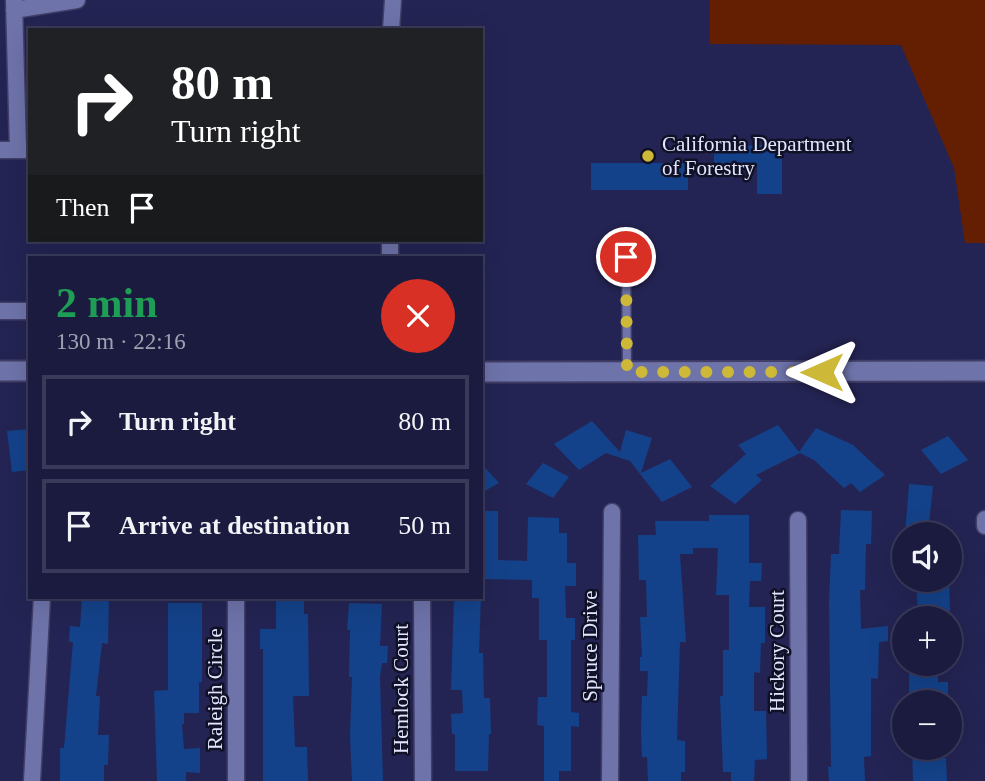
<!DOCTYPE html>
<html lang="en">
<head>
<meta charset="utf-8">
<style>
	:root { --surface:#1b1b3f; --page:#242446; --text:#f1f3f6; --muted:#a0a1b0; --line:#393959 }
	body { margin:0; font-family:"Times New Roman",serif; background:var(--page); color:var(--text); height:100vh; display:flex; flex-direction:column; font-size:26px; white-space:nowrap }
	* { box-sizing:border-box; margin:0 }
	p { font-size:23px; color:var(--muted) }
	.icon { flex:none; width:38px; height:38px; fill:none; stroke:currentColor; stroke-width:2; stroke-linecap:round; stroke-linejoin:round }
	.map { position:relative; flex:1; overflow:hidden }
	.side { position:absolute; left:28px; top:256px; width:455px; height:343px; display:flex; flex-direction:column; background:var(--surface); border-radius:0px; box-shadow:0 7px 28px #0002,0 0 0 2px var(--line) }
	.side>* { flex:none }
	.guide { position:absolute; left:28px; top:28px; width:455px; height:214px; border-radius:0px; box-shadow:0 7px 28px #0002,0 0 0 2px var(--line); background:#202124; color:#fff; overflow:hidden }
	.buttons { position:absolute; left:892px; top:522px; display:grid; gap:14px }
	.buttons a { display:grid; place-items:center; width:70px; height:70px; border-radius:50%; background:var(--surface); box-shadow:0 7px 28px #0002,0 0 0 2px var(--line); font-size:35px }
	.pin { position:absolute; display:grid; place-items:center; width:60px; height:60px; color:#fff; margin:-30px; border:4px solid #fff; border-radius:50%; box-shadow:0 2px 7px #0007 }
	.me { position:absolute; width:77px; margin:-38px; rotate:270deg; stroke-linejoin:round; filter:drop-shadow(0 0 5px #0008) }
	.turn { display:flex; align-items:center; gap:24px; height:147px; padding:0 28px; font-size:32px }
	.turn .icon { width:91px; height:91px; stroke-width:2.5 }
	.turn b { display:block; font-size:49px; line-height:60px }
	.then { display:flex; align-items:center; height:66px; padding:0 28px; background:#0003; gap:14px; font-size:26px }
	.round { display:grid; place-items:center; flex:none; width:74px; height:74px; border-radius:37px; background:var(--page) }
	.overview { display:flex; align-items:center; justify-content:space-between; height:119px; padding:0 28px }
	h1 { font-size:42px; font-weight:800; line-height:52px; color:#1e9e55 }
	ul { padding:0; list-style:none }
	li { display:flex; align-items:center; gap:21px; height:94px; margin:0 14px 10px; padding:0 14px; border:4px solid var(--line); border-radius:0px }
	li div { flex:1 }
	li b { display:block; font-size:26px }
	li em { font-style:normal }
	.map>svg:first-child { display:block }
</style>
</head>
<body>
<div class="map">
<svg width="985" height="781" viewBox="0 0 985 781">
	<rect width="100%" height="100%" fill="#242454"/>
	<path fill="#641f03" d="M710,0h275v243h-20l-11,-75 -53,-123 -191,-1z"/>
	<path fill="#14428a" d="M782,145v49h-25v-29h-43v-19z
		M591,163h97v27h-97z
		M592,421l28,31 6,-22 26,8 -11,35 29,-14 22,28 -30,15 -32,-41 -24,-8 -27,17 -25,-26z
		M778,425l21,27 17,-24 37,17 32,30 -25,17 -9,-9 -7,5 -30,-28 -14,-7 -44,22 6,5 -27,24 -25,-18 36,-32 -8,-9z
		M30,429v41l-18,2 -5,-41z
		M948,436l20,24 -27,14 -20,-24z
		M481,463l18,20 -18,10z
		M543,463l26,14 -16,21 -27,-14z
		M909,484l24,2 -5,48h-23z
		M841,510l31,1 -1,33h-5l-1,46h-5l1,39 27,-3v15l-9,1 -1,37 -7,-1v78l-7,1 1,24h-36l-1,-14h3l-2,-166 2,-47h8z
		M481,511h17v49l29,1 1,-44 31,1v15h8v30h9v23h-11l1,32h9v22h-4v72l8,1v14l-8,-1v45h-12v10h-15v-55l-7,-1 1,-28h9v-57h-8v-42h-7v-18l-51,-1z
		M709,515h40v48h13l-1,18h-11l-1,26h16v36h-4l-1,30 -6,-1v39h12l1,48 -12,1 -1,21h-23v-9h-8l-3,-76h3v-46h6v-55h-13l2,-47h-25v6h-13l6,88h-6l-3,98 8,1v31h-4v9h-33l-1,-24h-5l-1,-26 1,-35h5l1,-25h-8v-14h2l-2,-40h7l-1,-37h-7l-1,-45h18l-1,-14h54z
		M916,579h33l1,32 -32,1z
		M82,597h27l-1,47 -6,-1 -6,53h4l-2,39h11l-1,30h-4v16h-44v-33h4l9,-106h-4l1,-16 10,1z
		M276,597h28v17h4l1,82h-16l2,51h12l1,34h-45v-132h-3v-20h16z
		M454,597h27l-2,56h4l1,45h6l1,36h-2l-1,37h-33v-37h-3l-1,-20 12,-1 -1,-23h-11z
		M168,603h34v79h-3v31h-15v11h-2l2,25 16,-1v25l-14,-1v9h-29l-3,-90 14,-1z
		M349,603l33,1 -2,42h8l-1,17h-5l-2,14 3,104h-31l-2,-45 2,-59h-3l1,-47h-3z
		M909,664h29v18h10v19l-39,-1z
		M912,747h26v11h8l1,23h-34z"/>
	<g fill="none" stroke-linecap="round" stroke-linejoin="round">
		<g stroke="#413f67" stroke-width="11">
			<path id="service" d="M626,257l1,115"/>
		</g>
		<g stroke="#413f67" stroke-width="19">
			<path id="minor" d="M14,0l4,150
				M14,10l63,-10
				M391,30l2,-30
				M0,150h30
				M390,240v17
				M0,311h30
				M985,519v7
				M798,520l1,261
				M422,597l1,184
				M32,781l10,-184
				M236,781v-184
				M610,781l2,-269"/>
		</g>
		<g stroke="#413f67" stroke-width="23">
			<path id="secondary" d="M0,371h30
				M481,372l504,-1"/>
		</g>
		<use href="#service" stroke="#6e73aa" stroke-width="8"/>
		<use href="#minor" stroke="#6e73aa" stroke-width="16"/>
		<use href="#secondary" stroke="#6e73aa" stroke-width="19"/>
	</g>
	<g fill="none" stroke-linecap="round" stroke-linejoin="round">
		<path stroke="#ceb837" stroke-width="12" stroke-dasharray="0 21.6" d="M626,257l1,115h195"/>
	</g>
	<circle fill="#ceb837" stroke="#101126" stroke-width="2.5" cx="648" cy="156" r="7"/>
	<g text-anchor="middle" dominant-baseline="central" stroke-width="5" stroke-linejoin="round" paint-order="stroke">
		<g font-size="21" fill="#e1e5fd" stroke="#101126" text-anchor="start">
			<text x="662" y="144">California Department<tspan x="662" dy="24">of Forestry</tspan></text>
		</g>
		<g font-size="21" fill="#e1e5fd" stroke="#101126">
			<text transform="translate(590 646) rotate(-90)">Spruce Drive</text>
			<text transform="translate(777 651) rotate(-90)">Hickory Court</text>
			<text transform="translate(215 689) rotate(-90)">Raleigh Circle</text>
			<text transform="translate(401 689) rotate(-90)">Hemlock Court</text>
		</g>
	</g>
</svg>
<div class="buttons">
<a><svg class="icon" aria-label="sound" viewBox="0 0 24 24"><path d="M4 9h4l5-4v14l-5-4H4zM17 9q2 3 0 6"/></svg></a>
<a>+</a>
<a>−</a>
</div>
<div class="pin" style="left:626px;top:257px;background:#d93025"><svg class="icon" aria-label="arrive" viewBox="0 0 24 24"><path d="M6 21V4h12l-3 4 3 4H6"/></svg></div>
<svg class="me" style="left:822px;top:372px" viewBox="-20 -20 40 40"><path d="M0-17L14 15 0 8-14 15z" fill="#ceb837" stroke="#fff" stroke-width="4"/></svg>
<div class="guide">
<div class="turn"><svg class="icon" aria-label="right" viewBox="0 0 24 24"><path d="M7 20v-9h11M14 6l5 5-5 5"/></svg><div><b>80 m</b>Turn right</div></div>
<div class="then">Then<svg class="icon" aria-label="arrive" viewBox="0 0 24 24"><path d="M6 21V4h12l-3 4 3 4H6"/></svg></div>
</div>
<section class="side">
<div class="overview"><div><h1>2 min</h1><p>130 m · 22:16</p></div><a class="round" style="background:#d93025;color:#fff"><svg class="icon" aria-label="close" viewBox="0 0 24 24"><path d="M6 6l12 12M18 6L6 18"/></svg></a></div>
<ul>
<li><svg class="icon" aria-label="right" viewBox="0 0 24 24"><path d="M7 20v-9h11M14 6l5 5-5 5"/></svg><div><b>Turn right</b></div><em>80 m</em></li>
<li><svg class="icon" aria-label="arrive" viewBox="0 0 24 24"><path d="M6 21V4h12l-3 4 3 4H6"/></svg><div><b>Arrive at destination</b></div><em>50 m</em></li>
</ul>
</section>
</div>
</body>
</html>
